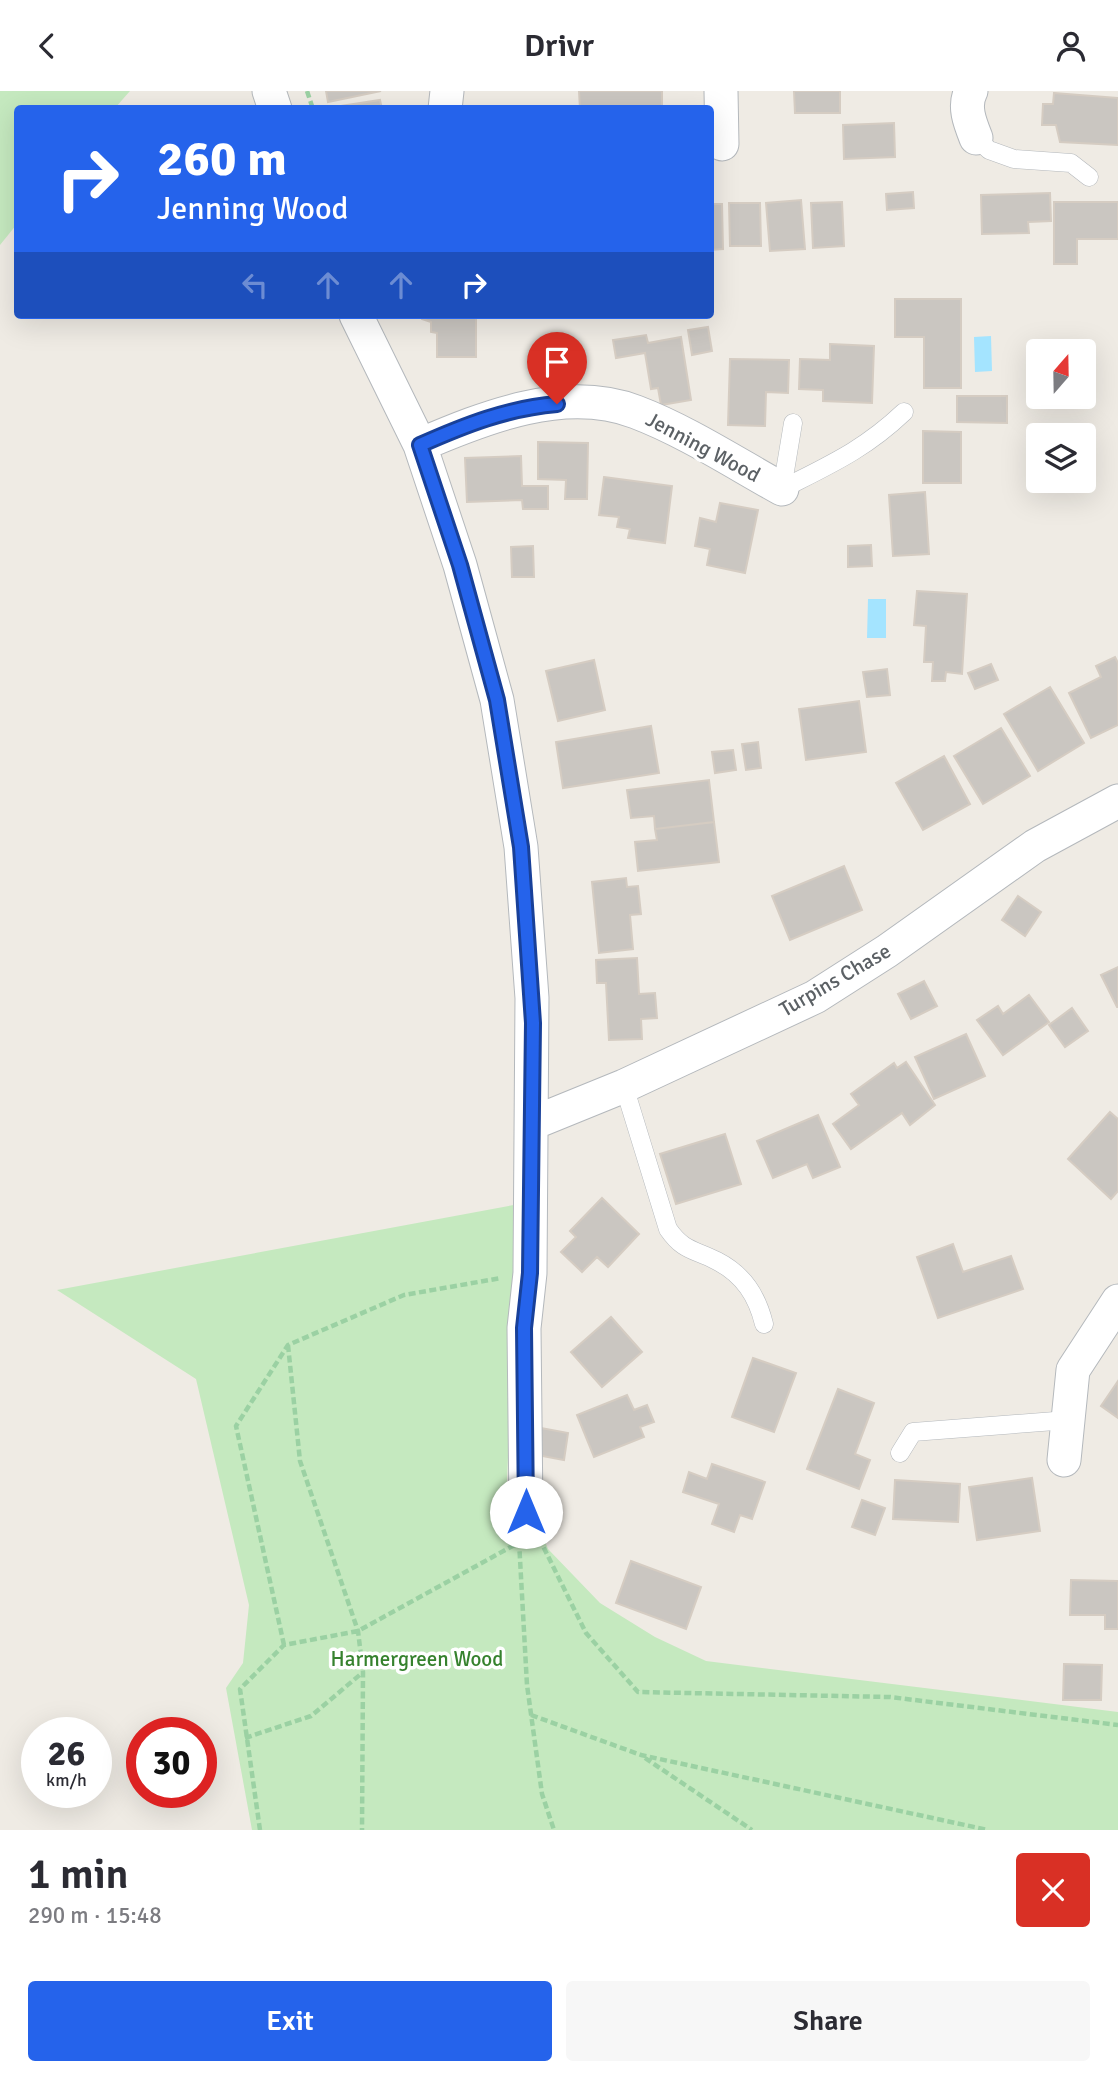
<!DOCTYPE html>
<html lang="en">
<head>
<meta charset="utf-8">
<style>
	:root { --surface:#fff; --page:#f7f7f7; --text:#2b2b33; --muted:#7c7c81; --accent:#2563eb }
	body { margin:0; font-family:Signika,sans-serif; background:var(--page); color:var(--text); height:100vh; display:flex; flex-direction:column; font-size:26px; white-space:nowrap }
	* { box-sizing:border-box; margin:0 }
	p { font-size:23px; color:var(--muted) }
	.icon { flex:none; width:38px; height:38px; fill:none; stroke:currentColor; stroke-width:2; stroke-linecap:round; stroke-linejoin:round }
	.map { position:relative; height:1739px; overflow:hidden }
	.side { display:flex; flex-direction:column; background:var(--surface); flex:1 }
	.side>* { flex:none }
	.banner { position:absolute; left:14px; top:14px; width:700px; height:214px; border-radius:7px; box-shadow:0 7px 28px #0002; background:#2563eb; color:#fff; overflow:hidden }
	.needle { width:46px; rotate:20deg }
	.buttons { position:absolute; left:1026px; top:248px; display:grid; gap:14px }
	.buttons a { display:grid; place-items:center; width:70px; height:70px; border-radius:7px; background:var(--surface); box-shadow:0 7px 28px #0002; font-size:35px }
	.speed { position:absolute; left:21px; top:1626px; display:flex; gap:14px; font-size:35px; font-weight:700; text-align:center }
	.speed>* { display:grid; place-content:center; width:91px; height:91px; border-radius:50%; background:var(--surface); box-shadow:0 7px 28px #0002; line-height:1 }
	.speed small { font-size:18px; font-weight:400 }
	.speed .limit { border:10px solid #d22; background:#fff; color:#111 }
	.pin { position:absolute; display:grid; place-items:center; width:60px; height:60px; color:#fff; margin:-72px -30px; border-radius:50% 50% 50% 0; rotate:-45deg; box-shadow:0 0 7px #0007 }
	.pin .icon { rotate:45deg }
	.me { position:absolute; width:77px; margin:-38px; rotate:0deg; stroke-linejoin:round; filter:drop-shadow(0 0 5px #0008) }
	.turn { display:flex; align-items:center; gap:24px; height:147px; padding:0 28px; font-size:32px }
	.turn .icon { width:91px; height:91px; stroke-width:2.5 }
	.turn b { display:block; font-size:49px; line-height:60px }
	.lanes { display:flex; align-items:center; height:66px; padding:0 28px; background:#0003; justify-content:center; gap:35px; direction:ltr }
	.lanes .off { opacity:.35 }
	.round { display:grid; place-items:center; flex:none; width:74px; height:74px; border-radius:7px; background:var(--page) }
	.overview { display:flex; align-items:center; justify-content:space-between; height:119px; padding:0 28px }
	h1 { font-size:42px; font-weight:600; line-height:52px }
	.primary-button { display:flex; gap:14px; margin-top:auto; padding:14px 28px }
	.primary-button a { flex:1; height:80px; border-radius:7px; background:var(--accent); color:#fff; font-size:28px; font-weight:600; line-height:80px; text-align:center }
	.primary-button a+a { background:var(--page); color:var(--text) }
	header { display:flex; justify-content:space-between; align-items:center; height:91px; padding:0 28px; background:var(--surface); font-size:32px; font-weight:600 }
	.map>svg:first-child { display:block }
</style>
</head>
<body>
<header><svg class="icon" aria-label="back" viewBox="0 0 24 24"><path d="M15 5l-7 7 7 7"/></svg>Drivr<svg class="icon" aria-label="person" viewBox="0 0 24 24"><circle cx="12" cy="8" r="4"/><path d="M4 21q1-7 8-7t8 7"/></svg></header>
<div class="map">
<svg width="1118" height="1739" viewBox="0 0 1118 1739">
	<rect width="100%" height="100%" fill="#efebe4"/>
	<path fill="#c5e9bf" d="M0,0h130l-15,17 -97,1 -1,115 -17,21z
		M519,1113l-13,299 25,4 17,42 52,54 55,34 51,24 412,51v118h-866l-26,-142 17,-25 6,-58 -53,-226 -139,-89z"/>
	<path fill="#a4e4ff" d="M991,245l1,35 -17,1 -1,-35z
		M868,508h18v39h-19z"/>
	<path fill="#cac6c1" stroke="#d5ccc2" stroke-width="2" d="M326,0h55l-53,11z
		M579,0h83v18h-82z
		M794,0h46v22h-45z
		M1054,2l64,5v47l-58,-3 -4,-17h-14l1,-21h10z
		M380,9l2,9h-47l-1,-2z
		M894,32l1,34 -51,2 -1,-34z
		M913,101l1,16 -27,2 -1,-16z
		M1050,102l1,28 -23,1 1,11 -47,1 -1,-39z
		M801,109l4,49 -35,2 -4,-48z
		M842,111l2,44 -31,2 -2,-45z
		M1054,111h64v37h-41v25h-23z
		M729,112h31l1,43h-31z
		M710,113h12l1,45 -13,1z
		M895,208h66v89h-37v-51h-29z
		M422,224h54v42h-39v-24l-6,-1v-10l-9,-3z
		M708,236l4,24 -20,4 -4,-25z
		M646,244l2,8 33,-6 10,63 -30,5 -3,-17 -7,1 -6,-36 -29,5 -3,-18z
		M830,253l44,2 -2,57 -49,-2v-11l-24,-1 1,-30 30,1z
		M730,268l59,1 -1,33 -22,-1 -1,34 -37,-1z
		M957,305h50v27l-50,-1z
		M923,340l38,1v51h-38z
		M538,351l50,1 -1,56h-22l1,-19 -28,-1z
		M521,365l1,30h26v23h-25l-1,-9 -55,2 -2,-44z
		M604,386l68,9 -7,57 -37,-5 2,-9 -13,-2 2,-10 -20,-2z
		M925,401l4,62 -36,2 -4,-61z
		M720,412l38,7 -13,63 -38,-8 3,-16 -15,-3 5,-28 16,4z
		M871,454l1,21 -24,1v-21z
		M533,455l1,31h-22l-1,-30z
		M917,500l50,3 -5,80 -16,-2 -1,9h-13l1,-19h-9l2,-36 -12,-1z
		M1115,566l3,6v62l-27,13 -22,-45 32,-16 -5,-11z
		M594,569l11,50 -47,11 -12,-50z
		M991,573l7,16 -23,9 -7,-16z
		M887,578l3,26 -23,2 -4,-25z
		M1050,596l34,56 -46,28 -34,-57z
		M859,610l7,51 -60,8 -7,-51z
		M651,635l8,47 -96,15 -7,-46z
		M1001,637l29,48 -47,28 -29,-48z
		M758,651l3,26 -15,2 -4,-26z
		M733,659l3,20 -21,3 -3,-21z
		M944,665l26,48 -47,26 -27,-47z
		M709,689l5,42 -59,7 -1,-13 -23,2 -4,-28z
		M714,731l5,40 -81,9 -3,-29 22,-2 -2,-11z
		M844,775l18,44 -72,30 -18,-44z
		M626,787l1,9 11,-1 3,28 -11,1 3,34 -34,4 -7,-71z
		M1018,805l23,16 -16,24 -23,-16z
		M637,867l2,36 16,-1 2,25 -16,1 1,20 -33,1 -3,-57h-9l-1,-23z
		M1118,876v40h-1l-16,-32z
		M924,890l13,25 -26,13 -13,-25z
		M1029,904l20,27 -46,33 -26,-35 21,-14 5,8z
		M1072,917l16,23 -23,16 -16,-22z
		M966,943l19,42 -51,23 -19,-42z
		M906,971l29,43 -25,20 -8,-12 -51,36 -18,-25 26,-19 -8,-11 43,-31 3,5z
		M1110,1021l8,7v72l-7,8 -43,-40z
		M818,1024l22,52 -27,11 -6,-14 -34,14 -16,-37z
		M725,1043l16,50 -65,20 -16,-50z
		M602,1107l37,36 -31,33 -11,-10 -15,15 -21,-20 15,-15 -6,-6z
		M953,1153l10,28 48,-16 12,33 -85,29 -21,-61z
		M611,1226l31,35 -40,35 -31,-35z
		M753,1267l43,15 -22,59 -42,-15z
		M1118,1290v37l-17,-12z
		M838,1298l36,14 -19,51 15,6 -11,29 -52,-20z
		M627,1304l7,15 13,-5 7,17 -14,5 4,10 -50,20 -17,-42z
		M541,1337l27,5 -4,27 -27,-5z
		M712,1373l53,18 -13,37 -12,-4 -6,17 -22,-8 7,-20 -36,-12 6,-20 18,7z
		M1032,1387l8,53 -63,9 -8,-53z
		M895,1389l65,4 -2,38 -65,-3z
		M862,1409l23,8 -10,27 -23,-8z
		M631,1470l70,26 -15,42 -70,-26z
		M1071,1489l47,1v48h-13v-14h-35z
		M1064,1573l38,1 -1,35h-38z"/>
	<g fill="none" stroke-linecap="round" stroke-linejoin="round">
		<g stroke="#b4b8bc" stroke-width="19">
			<path id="service" d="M976,47l13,12 25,9 57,4 18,14
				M782,398c47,-24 82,-39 122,-77
				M782,398l11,-66
				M624,995l44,143c16,23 26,20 49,32 27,14 40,35 47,63
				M900,1362l13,-21 155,-12"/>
		</g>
		<g stroke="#b4b8bc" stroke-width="35">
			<path id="minor" d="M269,0l6,18
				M721,0l1,53
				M971,0c-8,15 -1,32 5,47
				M445,18l2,-18
				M356,224l64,130 40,120 37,135 24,147 11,151 -2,275 -6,55 2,184
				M420,354c65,-28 145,-60 216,-33 50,19 99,51 146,77
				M533,1032l91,-37 191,-89 72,-46 148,-105 83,-45
				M1064,1369l9,-90 45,-69"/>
		</g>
		<path stroke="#9bd1a3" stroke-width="4.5" stroke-dasharray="7 3.5" stroke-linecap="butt" d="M307,0l6,18
			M288,1254l12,116 58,170 5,41 -1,158
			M539,1447l47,95 52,59 252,5 228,28
			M519,1450l8,144 15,109 12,36
			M284,1554l-48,-219 52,-81 116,-50 97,-17
			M531,1624l110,40 347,75
			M245,1647l66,-22 51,-43
			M645,1667l107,72
			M260,1739l-20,-141 44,-44 74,-14 160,-88"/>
		<use href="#service" stroke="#fff" stroke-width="18"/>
		<use href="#minor" stroke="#fff" stroke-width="33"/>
	</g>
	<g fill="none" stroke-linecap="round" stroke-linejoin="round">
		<g stroke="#184099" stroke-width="18">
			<path id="route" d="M526,1421l-2,-184 6,-55 3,-250 -12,-176 -24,-147 -37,-135 -40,-120c45,-20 88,-37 137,-41"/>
		</g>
		<use href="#route" stroke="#2563eb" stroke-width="12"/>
	</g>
	<g text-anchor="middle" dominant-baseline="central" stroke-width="7" stroke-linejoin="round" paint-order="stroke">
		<g font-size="21" fill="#5c6165" stroke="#fff">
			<text transform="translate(703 356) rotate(28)">Jenning Wood</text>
			<text transform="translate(835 889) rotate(-30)">Turpins Chase</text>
		</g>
		<g font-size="21" fill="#36822e" stroke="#fff">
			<text x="417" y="1568">Harmergreen Wood</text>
		</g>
	</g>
</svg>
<div class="buttons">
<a><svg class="needle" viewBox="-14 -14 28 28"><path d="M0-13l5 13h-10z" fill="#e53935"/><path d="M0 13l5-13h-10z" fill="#7c7c81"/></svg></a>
<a><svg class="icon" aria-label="layers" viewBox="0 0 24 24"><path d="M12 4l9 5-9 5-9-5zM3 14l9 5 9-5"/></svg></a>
</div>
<div class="speed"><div>26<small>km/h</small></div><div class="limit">30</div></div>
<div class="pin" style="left:557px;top:313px;background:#d93025"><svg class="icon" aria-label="arrive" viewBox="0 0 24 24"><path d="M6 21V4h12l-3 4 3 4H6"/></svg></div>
<svg class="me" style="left:526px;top:1421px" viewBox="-20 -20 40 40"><circle r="19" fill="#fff"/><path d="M0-13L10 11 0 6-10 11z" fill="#2563eb"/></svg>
<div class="banner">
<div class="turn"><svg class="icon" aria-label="right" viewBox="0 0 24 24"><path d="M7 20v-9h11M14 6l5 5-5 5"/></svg><div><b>260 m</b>Jenning Wood</div></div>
<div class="lanes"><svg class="icon off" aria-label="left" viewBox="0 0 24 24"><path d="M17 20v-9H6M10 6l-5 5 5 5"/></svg><svg class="icon off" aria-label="ahead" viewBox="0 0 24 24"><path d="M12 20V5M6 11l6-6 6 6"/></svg><svg class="icon off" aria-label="ahead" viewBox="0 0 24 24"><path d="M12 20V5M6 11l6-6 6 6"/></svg><svg class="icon" aria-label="right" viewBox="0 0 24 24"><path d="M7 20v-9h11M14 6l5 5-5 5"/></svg></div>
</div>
</div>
<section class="side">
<div class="overview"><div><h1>1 min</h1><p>290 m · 15:48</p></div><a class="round" style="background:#d93025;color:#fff"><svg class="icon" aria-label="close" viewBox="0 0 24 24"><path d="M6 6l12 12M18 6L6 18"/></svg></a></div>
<div class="primary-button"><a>Exit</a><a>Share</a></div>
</section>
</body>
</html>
